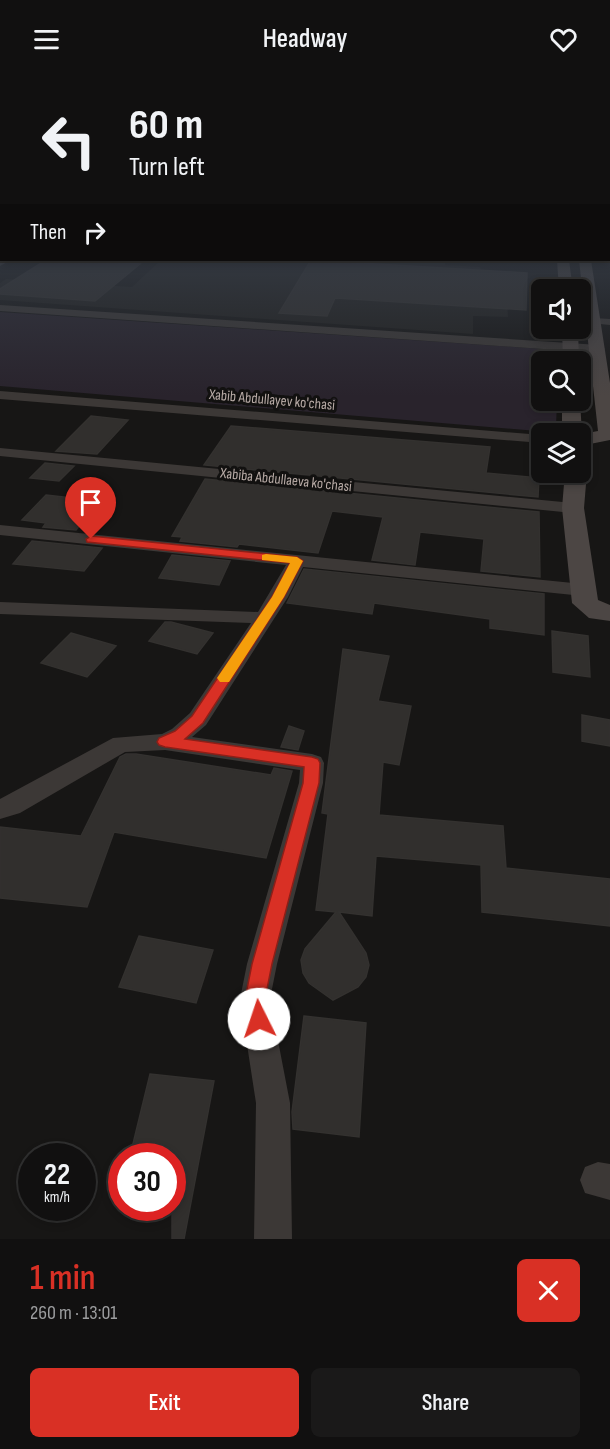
<!DOCTYPE html>
<html lang="en">
<head>
<meta charset="utf-8">
<style>
	:root { --surface:#111010; --page:#1a1919; --text:#f1f3f6; --muted:#9c9d9f; --line:#303030; --accent:#d93025 }
	body { margin:0; font-family:"Sofia Sans Condensed",sans-serif; background:var(--page); color:var(--text); height:100vh; display:flex; flex-direction:column; font-size:22px; white-space:nowrap }
	* { box-sizing:border-box; margin:0 }
	p { font-size:20px; color:var(--muted) }
	.icon { flex:none; width:33px; height:33px; fill:none; stroke:currentColor; stroke-width:2; stroke-linecap:round; stroke-linejoin:round }
	.map { position:relative; height:1161px; overflow:hidden }
	.details { display:flex; flex-direction:column; background:var(--surface); flex:1 }
	.details>* { flex:none }
	.hud { position:absolute; left:0px; top:0px; width:610px; height:183px; box-shadow:0 3px 9px #0003,0 0 0 2px var(--line); background:#111010; color:var(--text); overflow:hidden }
	.fabs { position:absolute; left:531px; top:201px; display:grid; gap:12px }
	.fabs a { display:grid; place-items:center; width:60px; height:60px; border-radius:9px; background:var(--surface); box-shadow:0 3px 9px #0003,0 0 0 2px var(--line); font-size:30px }
	.speed { position:absolute; left:18px; top:1065px; display:flex; gap:12px; font-size:30px; font-weight:700; text-align:center }
	.speed>* { display:grid; place-content:center; width:78px; height:78px; border-radius:50%; background:var(--surface); box-shadow:0 3px 9px #0003,0 0 0 2px var(--line); line-height:1 }
	.speed small { font-size:15px; font-weight:400 }
	.speed .limit { border:9px solid #d22; background:#fff; color:#111 }
	.pin { position:absolute; display:grid; place-items:center; width:51px; height:51px; color:#fff; margin:-62px -26px; border-radius:50% 50% 50% 0; rotate:-45deg; box-shadow:0 0 6px #0007 }
	.pin .icon { rotate:45deg }
	.me { position:absolute; width:66px; margin:-33px; rotate:356deg; stroke-linejoin:round; filter:drop-shadow(0 0 4px #0008) }
	.turn { display:flex; align-items:center; gap:21px; height:126px; padding:0 30px; font-size:27px }
	.turn .icon { width:78px; height:78px; stroke-width:2.5 }
	.turn b { display:block; font-size:42px; line-height:51px }
	.then { display:flex; align-items:center; height:57px; padding:0 30px; background:#0003; gap:12px; font-size:22px }
	.round { display:grid; place-items:center; flex:none; width:63px; height:63px; border-radius:9px; background:var(--page) }
	.summary { display:flex; align-items:center; justify-content:space-between; height:102px; padding:0 30px }
	h1 { font-size:36px; font-weight:600; line-height:45px; color:var(--accent) }
	.button { display:flex; gap:12px; margin-top:auto; padding:12px 30px }
	.button a { flex:1; height:69px; border-radius:9px; background:var(--accent); color:#fff; font-size:24px; font-weight:600; line-height:69px; text-align:center }
	.button a+a { background:var(--page); color:var(--text) }
	header { display:flex; justify-content:space-between; align-items:center; height:78px; padding:0 30px; background:var(--surface); font-size:27px; font-weight:600 }
	.map>svg:first-child { display:block }
</style>
</head>
<body>
<header><svg class="icon" aria-label="menu" viewBox="0 0 24 24"><path d="M4 6h16M4 12h16M4 18h16"/></svg>Headway<svg class="icon" aria-label="heart" viewBox="0 0 24 24"><path d="M12 20l-8-8c-3-5 5-10 8-4 3-6 11-1 8 4z"/></svg></header>
<div class="map">
<svg width="610" height="1161" viewBox="0 0 610 1161">
	<rect width="100%" height="100%" fill="#171615"/>
	<path fill="#21201e" d="M161,182h284v5l35,2 1,3 46,3v9l-12,-1 -8,17 1,19 -35,-1v18l-473,-34v-17l6,-4 126,8z"/>
	<path fill="#29232c" d="M0,234l543,37 15,7v5l-16,1v38l15,1 -1,26 -7,5 -549,-46z"/>
	<path fill="#312f2d" stroke="#33312f" stroke-width="1.5" d="M46,182h22l72,4 -45,37 -95,-7v-5z
		M311,182l216,13 -1,37 -191,-12 -8,18 -48,-3z
		M91,338l37,4 -31,34 -41,-3z
		M231,348l259,21 -4,26 53,5 -1,19 -334,-32z
		M45,385l29,3 -15,15 -29,-3z
		M205,401l334,33 1,65 -59,-6 3,-32 -64,-7 -5,33 -43,-5 11,-43 -51,-6 -14,42 -79,-9 -2,3 -57,-6 2,-4 -10,-1z
		M46,417l54,6 -24,29 -33,-3 3,-4 -24,-3z
		M32,463l70,7 -18,23 -71,-7z
		M172,477l58,6 -11,24 -60,-7z
		M304,491l240,25v41l-54,-7v-9l-116,-16 -2,11 -85,-11z
		M165,544h6l42,11 -16,21 -48,-13z
		M552,553l36,5 2,41 -37,-5z
		M71,555l45,13 -29,31 -46,-14z
		M343,571l46,7 -11,45 33,5 -12,59 -16,-3 -4,53 124,11 3,42 104,11v47l-128,-14 -1,-47 -105,-9 -4,60 -33,-4 27,41 3,12 -3,12 -8,10 -25,13 -24,-17 -6,-10 -2,-13 4,-11 31,-37 -20,-2 12,-96 -6,-1z
		M582,637l28,5v26l-28,-5z
		M289,648l15,5 -6,19 -17,-3z
		M126,676h10l135,21 3,-7 18,3 -26,87 -152,-26 -27,75 -87,-9v-71l81,9 39,-79z
		M139,858l74,14 -17,53 -77,-16z
		M304,938l62,7 -7,114 -66,-8 -1,-17z
		M150,996l64,7 -30,158h-12v-83h-42z"/>
	<g fill="none" stroke-linecap="round" stroke-linejoin="round">
		<path fill="#3c3836" fill-rule="evenodd" d="M0,181l11,1 -11,6z
			M0,227l599,40 6,4 -6,4 -599,-42z
			M594,240l16,1v6l-20,-2 -2,-2z
			M0,313l542,44v8l-542,-44z
			M0,370l573,55 8,5 -8,5 -573,-57z
			M0,447l583,59 7,2 3,4 -3,4 -7,2 -280,-29 -15,30 -82,128 -14,12 120,17 9,3 3,6 -1,20 -46,181 -7,35 20,104 2,136h-38l2,-136 -16,-104 7,-35 52,-181 1,-13 -135,-20 -40,2 -105,61 -20,6v-20l113,-61 49,-4 10,-5 18,-16 61,-90 -251,-9v-12l258,10 28,-47 -286,-30z
			M598,1084l12,2v36l-25,-7 -5,-13 5,-13z"/>
		<path fill="#4c4644" fill-rule="evenodd" d="M557,182h12l4,30h-14z
			M579,182h12l19,123v57l-30,6v-12h-18v-34h18l2,34 16,-3z
			M562,250h16l1,34h-16z
			M580,389l7,5 -3,36 14,92 12,5v16l-21,-3 -17,-15 -10,-95 3,-36h15z"/>
	</g>
	<linearGradient id="sky" x2="0" y2="1"><stop stop-color="#0d0c0c"/><stop offset="0.49" stop-color="#363c46"/><stop offset="1" stop-color="#363c46" stop-opacity="0"/></linearGradient>
	<rect width="610" height="318" fill="url(#sky)"/>
	<path fill="#d93025" stroke="#8d1f18" stroke-width="1.5" d="M91,458l206,21 6,4 -19,36 -81,126 -18,16 127,18 6,2 2,4 -1,20 -47,181 -7,35 4,20 -3,7 -7,3 -7,-3 -7,-27 7,-35 51,-181 1,-16 -139,-20 -6,-2 -2,-3 2,-4 16,-7 17,-15 80,-119 18,-34 -203,-21 -1,-3z"/>
	<path fill="#f59e0b" d="M266,476l31,3 6,4 -19,36 -55,85h-9l-3,-4 55,-81 18,-34 -28,-3v-5z"/>
	<g text-anchor="middle" dominant-baseline="central" stroke-width="6" stroke-linejoin="round" paint-order="stroke">
		<g font-size="15" fill="#b8aba6" stroke="#121110">
			<text transform="translate(272 322) rotate(5)">Xabib Abdullayev ko'chasi</text>
			<text transform="translate(286 402) rotate(6)">Xabiba Abdullaeva ko'chasi</text>
		</g>
	</g>
</svg>
<div class="fabs">
<a><svg class="icon" aria-label="sound" viewBox="0 0 24 24"><path d="M4 9h4l5-4v14l-5-4H4zM17 9q2 3 0 6"/></svg></a>
<a><svg class="icon" aria-label="search" viewBox="0 0 24 24"><circle cx="10" cy="10" r="6"/><path d="M15 15l6 6"/></svg></a>
<a><svg class="icon" aria-label="layers" viewBox="0 0 24 24"><path d="M12 4l9 5-9 5-9-5zM3 14l9 5 9-5"/></svg></a>
</div>
<div class="speed"><div>22<small>km/h</small></div><div class="limit">30</div></div>
<div class="pin" style="left:91px;top:461px;background:#d93025"><svg class="icon" aria-label="arrive" viewBox="0 0 24 24"><path d="M6 21V4h12l-3 4 3 4H6"/></svg></div>
<svg class="me" style="left:259px;top:941px" viewBox="-20 -20 40 40"><circle r="19" fill="#fff"/><path d="M0-13L10 11 0 6-10 11z" fill="#d93025"/></svg>
<div class="hud">
<div class="turn"><svg class="icon" aria-label="left" viewBox="0 0 24 24"><path d="M17 20v-9H6M10 6l-5 5 5 5"/></svg><div><b>60 m</b>Turn left</div></div>
<div class="then">Then<svg class="icon" aria-label="right" viewBox="0 0 24 24"><path d="M7 20v-9h11M14 6l5 5-5 5"/></svg></div>
</div>
</div>
<section class="details">
<div class="summary"><div><h1>1 min</h1><p>260 m · 13:01</p></div><a class="round" style="background:#d93025;color:#fff"><svg class="icon" aria-label="close" viewBox="0 0 24 24"><path d="M6 6l12 12M18 6L6 18"/></svg></a></div>
<div class="button"><a>Exit</a><a>Share</a></div>
</section>
</body>
</html>
